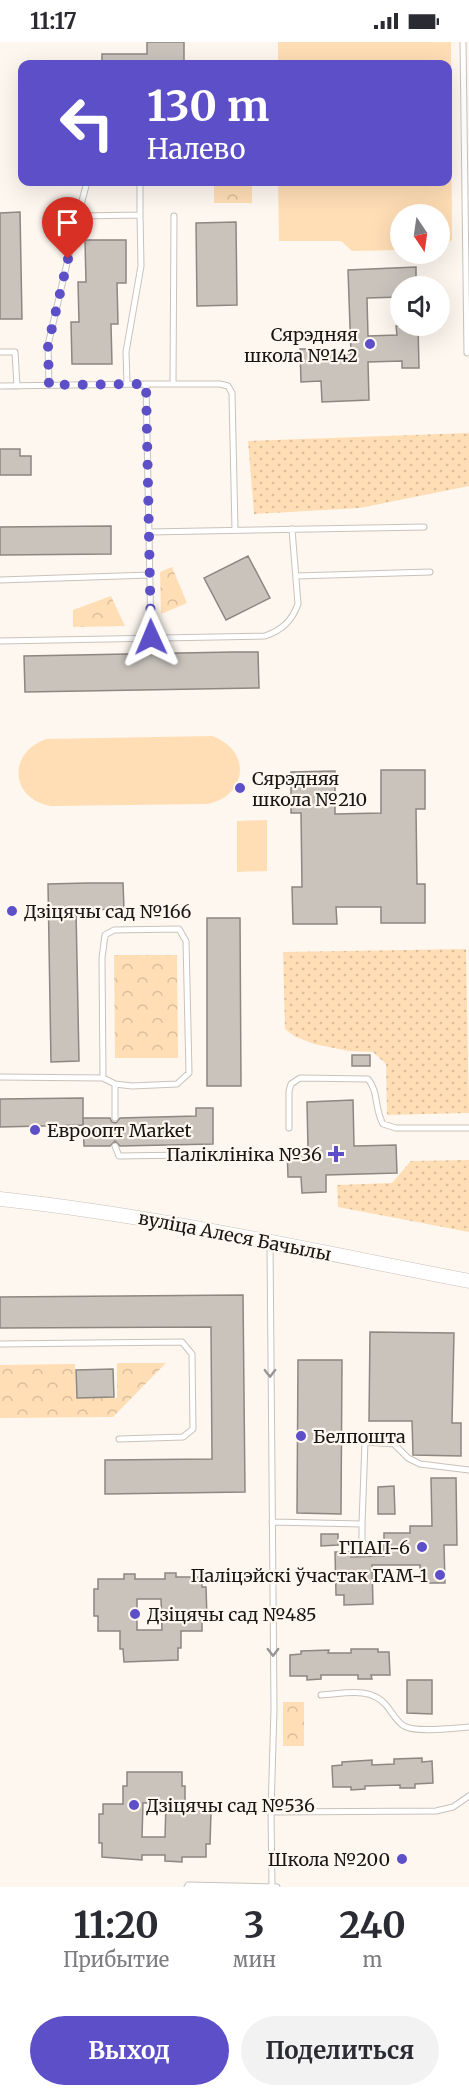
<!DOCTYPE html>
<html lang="ru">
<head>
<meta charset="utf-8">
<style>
	:root { --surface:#fff; --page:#f2f2f3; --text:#2b2b33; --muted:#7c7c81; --accent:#5c4fc8 }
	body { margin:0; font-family:Merriweather,serif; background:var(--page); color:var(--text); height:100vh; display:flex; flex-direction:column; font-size:22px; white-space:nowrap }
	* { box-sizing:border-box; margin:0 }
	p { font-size:20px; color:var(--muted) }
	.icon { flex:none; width:33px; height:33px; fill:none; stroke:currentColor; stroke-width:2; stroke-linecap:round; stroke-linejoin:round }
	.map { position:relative; height:1845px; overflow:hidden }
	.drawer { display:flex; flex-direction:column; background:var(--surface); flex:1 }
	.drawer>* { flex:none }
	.hud { position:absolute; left:18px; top:18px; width:434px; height:126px; border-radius:12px; box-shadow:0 6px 24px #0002; background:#5c4fc8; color:#fff; overflow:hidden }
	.needle { width:39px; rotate:167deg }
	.fabs { position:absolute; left:390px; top:162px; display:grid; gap:12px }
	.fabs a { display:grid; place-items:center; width:60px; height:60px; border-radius:50%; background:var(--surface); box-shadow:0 6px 24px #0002; font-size:30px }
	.pin { position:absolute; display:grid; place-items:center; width:51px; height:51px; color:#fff; margin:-62px -26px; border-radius:50% 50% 50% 0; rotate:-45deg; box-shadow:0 0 6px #0007 }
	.pin .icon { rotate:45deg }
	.me { position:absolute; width:66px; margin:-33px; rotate:359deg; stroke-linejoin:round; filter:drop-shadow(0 0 4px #0008) }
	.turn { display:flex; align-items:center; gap:21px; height:126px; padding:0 30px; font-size:27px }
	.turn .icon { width:78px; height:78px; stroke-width:2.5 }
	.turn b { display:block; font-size:42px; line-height:51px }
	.eta { display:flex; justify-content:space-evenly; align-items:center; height:102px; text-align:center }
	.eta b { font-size:36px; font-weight:700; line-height:42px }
	.primary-button { display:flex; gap:12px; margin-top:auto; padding:12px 30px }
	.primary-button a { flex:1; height:69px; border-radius:36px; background:var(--accent); color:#fff; font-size:24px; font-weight:700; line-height:69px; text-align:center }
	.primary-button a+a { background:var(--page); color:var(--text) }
	.status { display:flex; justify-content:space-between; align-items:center; height:42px; padding:0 30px; background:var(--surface); direction:ltr }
	.status svg { height:16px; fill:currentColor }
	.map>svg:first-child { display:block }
</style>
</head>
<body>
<div class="status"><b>11:17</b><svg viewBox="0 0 49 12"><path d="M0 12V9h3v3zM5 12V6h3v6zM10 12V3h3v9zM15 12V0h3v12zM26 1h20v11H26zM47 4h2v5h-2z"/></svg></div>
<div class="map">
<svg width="469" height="1845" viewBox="0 0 469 1845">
	<defs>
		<pattern id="grass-dots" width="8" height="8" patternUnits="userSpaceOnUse" patternTransform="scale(1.5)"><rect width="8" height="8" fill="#ffdeb5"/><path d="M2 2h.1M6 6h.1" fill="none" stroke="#dabe9b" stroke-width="1.8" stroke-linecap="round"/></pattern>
		<pattern id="forest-crowns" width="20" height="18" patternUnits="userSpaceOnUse" patternTransform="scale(1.5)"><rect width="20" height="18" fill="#ffdeb5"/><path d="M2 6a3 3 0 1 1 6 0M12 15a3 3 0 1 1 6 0" fill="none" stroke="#dabe9b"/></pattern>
	</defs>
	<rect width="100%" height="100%" fill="#fef7f0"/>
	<path fill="url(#grass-dots)" d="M469,391v53l-109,22 -106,6 -6,-73z
		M466,907l3,164 -82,2 -1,-51 -13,-12 -24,-1 -35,-7 -20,-8 -9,-7 -2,-77z
		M469,1118v72l-131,-25 -1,-22 55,-2 19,-22z"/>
	<path fill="url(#forest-crowns)" d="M214,140h38v21h-38z
		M172,525l15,36 -26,11 -1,-42z
		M111,554l14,30 -52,1v-17z
		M114,913h63l1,103h-63z
		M117,1321h49l-53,54 -113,1v-53l75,-1 1,34h41z
		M283,1660h21v44h-21z"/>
	<path fill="#ffdeb5" d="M278,0h173l1,198 -12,8v-34h-40v36l-48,1 -11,-10h-62l-1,-59h169v-118h-169z
		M212,694c40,14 36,60 -5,68l-156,2c-41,-7 -44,-53 -5,-67z
		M267,778v51l-30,1v-51z"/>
	<path fill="#c9c3bc" stroke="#8c8780" stroke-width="1.5" fill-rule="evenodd" d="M147,0h37v22h-82v-10h45z
		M20,170l2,107h-22v-106z
		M236,180l1,83 -40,1 -1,-83z
		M85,198h41v43h-9l1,41h-7l1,40h-40l-1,-42h8l-1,-40h8z
		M416,225v19h-16v11l-33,1 1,38 29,-1 -1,-9h22l1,42h-17v-7l-34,1 1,38 -47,2 -1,-21 -20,1 -1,-33h20v6l31,-1 -3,-84z
		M0,407h20v7h11v19h-31z
		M111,484v28l-111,1v-28z
		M248,514l22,42 -44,22 -22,-42z
		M233,610h25l1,36 -234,4 -1,-36z
		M381,728h44v39h-9l1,75h8v39h-44v-16h-45l1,17h-44l-1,-37h10l-1,-74h-10v-41l44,-1v43l46,-1z
		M88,841h35l1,26 -48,1 3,151 -28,1 -3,-178z
		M207,876h33l1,168h-34z
		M352,1013h18v11h-18z
		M83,1056v27l-83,2v-28z
		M353,1058l1,46 42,-1 1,28 -71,2v17l-24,1 -1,-16h-13l-1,-29h21l-1,-46z
		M196,1066h17v36l-93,2 -5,-5 -5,5h-26l-1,-28h27l2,4 4,1 4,-5 76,-2z
		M243,1253l2,197 -140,2v-34l107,-1 -1,-132 -211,1v-31z
		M370,1290l84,1 -2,90h9v33l-48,-1 -1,-34h-43z
		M298,1318h44l-1,154 -44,-1z
		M113,1327l1,28 -37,1 -1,-28z
		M431,1436h25l1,67h-13l1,38h-25v-18h-48l1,39 -29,1v-10h-8l-1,-43h16v5l33,-1v-23h26v-7h22z
		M394,1444l1,28h-17v-27z
		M321,1492h17v11l-17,1z
		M165,1531h11v4h26v10h4l1,32h-5v12h-21v17h-3v12l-54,2 -1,-13h-3v-18h-22v-15h-4v-27h4v-10h26v-5h11v5h30zM137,1557h24l1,31h-25z
		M351,1607h27v3h11l1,23h-19l1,4h-14v-4h-37v4l-14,1v-4h-17v-21l11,-1v-3l28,-1 -1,3h23z
		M407,1638h25v34l-25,-1z
		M422,1716v4l10,-1 1,22 -18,1v4h-15v-3l-35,1v3l-14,1v-3h-18l-1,-21 10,-1v-3l30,-2v5l22,-1v-5z
		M127,1730h55v14h3v17l21,1v8h5l-1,32h-4v13h-24v5l-17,-1v-6h-23v5l-40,-3v-14h-3v-29h4v-10h20v-18h4zM143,1761h23l-1,34h-23z"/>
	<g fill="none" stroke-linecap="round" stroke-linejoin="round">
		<g stroke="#c8c2bb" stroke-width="7">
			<path id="service" d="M463,0l4,311 2,-1
				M140,140v33
				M78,174l9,-34h5
				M0,310h15l2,34
				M173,341l1,-167
				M146,342h74l8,2 4,7 3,137
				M49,343l-1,-40 30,-129 62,-1 1,51 -15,86 1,32
				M0,344l146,-2 5,253
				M149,490l275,-5
				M296,534l134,-4
				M0,538l150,-5
				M0,599l265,-5c17,-6 27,-15 33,-32l-6,-75
				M0,1035l103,1 12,6 17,2 45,-2 12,-11 -3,-132 -7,-12 -65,1 -9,5 -3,23 1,120
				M115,1076v-34
				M289,1086v-37l2,-7 9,-6 68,1c11,13 6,29 15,45l13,4h73
				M115,1104l4,10 70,-1
				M270,1201l4,465 -3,104 1,75
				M0,1302l182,-2 10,12 1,75 -10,8 -64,2
				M272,1480l90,2 3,-82 29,2 14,14 12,6 49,6
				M362,1482v16
				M321,1653c22,-1 49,-9 65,10 5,6 11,17 18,21 11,7 51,2 65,1
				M271,1770l165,-1 17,-4 16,-11
				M187,1845l1,-2 89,2"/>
		</g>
		<g stroke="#c8c2bb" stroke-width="15">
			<path id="tertiary" d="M0,1157c158,17 313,52 469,82"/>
		</g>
		<use href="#service" stroke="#fff" stroke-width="5"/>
		<use href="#tertiary" stroke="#fff" stroke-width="14"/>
	</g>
	<defs><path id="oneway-chevron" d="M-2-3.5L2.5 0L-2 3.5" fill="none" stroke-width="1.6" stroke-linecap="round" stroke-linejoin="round" transform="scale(1.5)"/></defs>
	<g stroke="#979695">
		<use href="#oneway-chevron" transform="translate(270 1331) rotate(89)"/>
		<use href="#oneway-chevron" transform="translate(273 1610) rotate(90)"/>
	</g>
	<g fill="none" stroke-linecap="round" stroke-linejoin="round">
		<path stroke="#5c4fc8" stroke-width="10" stroke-dasharray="0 18" d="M68,217l-20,86 1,40 97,-1 5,253"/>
	</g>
	<g fill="#5c4fc8" stroke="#fef7f0" stroke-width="2">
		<circle cx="370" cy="302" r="6"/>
		<circle cx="240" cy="746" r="6"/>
		<circle cx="12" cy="869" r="6"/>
		<circle cx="35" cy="1088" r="6"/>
		<path d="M333 1103h6v6h6v6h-6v6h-6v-6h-6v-6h6z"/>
		<circle cx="301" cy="1394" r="6"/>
		<circle cx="422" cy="1505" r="6"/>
		<circle cx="440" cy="1533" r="6"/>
		<circle cx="135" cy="1572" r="6"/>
		<circle cx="134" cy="1763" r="6"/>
		<circle cx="402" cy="1817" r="6"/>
	</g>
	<g text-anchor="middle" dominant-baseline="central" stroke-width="4.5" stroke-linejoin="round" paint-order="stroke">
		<g font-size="18" fill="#181613" stroke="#fef7f0" text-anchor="start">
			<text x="358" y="292" text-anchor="end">Сярэдняя<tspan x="358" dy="21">школа №142</tspan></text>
			<text x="252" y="736">Сярэдняя<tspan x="252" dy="21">школа №210</tspan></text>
			<text x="24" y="869">Дзіцячы сад №166</text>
			<text x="47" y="1088">Евроопт Market</text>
			<text x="322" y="1112" text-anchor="end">Паліклініка №36</text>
			<text x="313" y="1394">Белпошта</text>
			<text x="410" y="1505" text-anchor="end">ГПАП-6</text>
			<text x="428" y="1533" text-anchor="end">Паліцэйскі ўчастак ГАМ-1</text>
			<text x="147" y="1572">Дзіцячы сад №485</text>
			<text x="146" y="1763">Дзіцячы сад №536</text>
			<text x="390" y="1817" text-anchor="end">Школа №200</text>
		</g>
		<g font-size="18" fill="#181613" stroke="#fef7f0">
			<text transform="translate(235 1194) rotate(11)">вуліца Алеся Бачылы</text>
		</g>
	</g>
</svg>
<div class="fabs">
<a><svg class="needle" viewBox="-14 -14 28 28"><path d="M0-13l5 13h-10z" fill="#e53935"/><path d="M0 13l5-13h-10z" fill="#7c7c81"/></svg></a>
<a><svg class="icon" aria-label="sound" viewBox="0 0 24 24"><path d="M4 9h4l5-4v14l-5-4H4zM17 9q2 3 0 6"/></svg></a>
</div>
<div class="pin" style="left:68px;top:217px;background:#d93025"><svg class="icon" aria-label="arrive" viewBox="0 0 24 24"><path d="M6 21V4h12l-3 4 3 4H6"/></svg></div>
<svg class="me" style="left:151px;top:595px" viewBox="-20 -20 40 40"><path d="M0-17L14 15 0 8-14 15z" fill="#5c4fc8" stroke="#fff" stroke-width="4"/></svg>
<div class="hud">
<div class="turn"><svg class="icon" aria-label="left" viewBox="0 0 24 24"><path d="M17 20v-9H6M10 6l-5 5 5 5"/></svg><div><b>130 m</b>Налево</div></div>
</div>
</div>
<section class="drawer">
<div class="eta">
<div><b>11:20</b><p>Прибытие</p></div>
<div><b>3</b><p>мин</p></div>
<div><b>240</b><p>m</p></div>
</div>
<div class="primary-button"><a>Выход</a><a>Поделиться</a></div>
</section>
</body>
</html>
